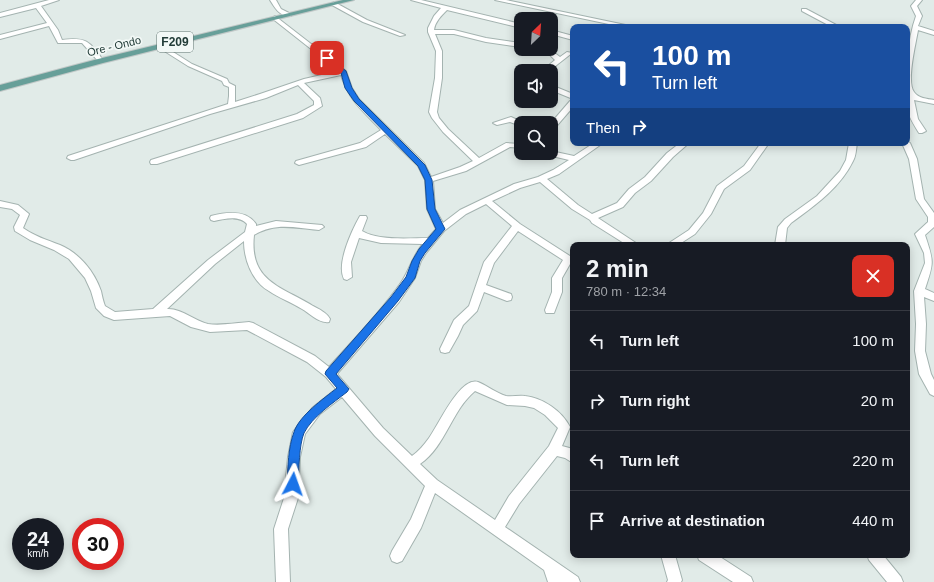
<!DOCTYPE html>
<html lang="en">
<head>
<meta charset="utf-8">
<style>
	:root { --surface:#171b24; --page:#242831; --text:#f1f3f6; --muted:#9ea1a6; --line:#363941 }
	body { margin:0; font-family:Arial,sans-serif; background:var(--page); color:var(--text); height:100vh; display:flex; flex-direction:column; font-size:15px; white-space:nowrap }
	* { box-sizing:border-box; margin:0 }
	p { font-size:13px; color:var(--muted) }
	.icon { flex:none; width:22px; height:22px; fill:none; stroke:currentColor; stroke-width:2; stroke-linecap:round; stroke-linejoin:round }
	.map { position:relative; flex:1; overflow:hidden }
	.sheet { position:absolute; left:570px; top:242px; width:340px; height:316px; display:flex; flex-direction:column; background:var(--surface); border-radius:8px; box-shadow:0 2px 10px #0003 }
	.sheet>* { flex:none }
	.guide { position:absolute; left:570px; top:24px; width:340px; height:122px; border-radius:8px; box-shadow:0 2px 10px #0003; background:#1a4fa0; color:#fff; overflow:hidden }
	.needle { width:26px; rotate:25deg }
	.fabs { position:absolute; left:514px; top:12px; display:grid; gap:8px }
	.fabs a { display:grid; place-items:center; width:44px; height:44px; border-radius:8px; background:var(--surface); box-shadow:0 2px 10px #0003; font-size:20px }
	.speed { position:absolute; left:12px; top:518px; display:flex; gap:8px; font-size:20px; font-weight:700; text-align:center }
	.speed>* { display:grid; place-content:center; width:52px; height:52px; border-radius:50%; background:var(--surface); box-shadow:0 2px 10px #0003; line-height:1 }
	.speed small { font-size:10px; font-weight:400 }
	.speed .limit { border:6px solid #d22; background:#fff; color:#111 }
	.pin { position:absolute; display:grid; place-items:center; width:34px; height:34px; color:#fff; margin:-17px; border-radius:8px; box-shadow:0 2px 6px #0006 }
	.me { position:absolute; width:44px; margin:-22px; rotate:4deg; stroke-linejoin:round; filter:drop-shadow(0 0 3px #0008) }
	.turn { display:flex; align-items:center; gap:14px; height:84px; padding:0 16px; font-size:18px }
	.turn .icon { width:52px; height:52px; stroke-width:2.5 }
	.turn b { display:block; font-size:28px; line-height:34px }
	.then { display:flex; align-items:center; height:38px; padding:0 16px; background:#0003; gap:8px; font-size:15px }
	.round { display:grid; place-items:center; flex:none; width:42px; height:42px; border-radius:8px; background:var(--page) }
	.summary { display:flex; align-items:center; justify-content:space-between; height:68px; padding:0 16px }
	h1 { font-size:24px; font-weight:600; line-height:30px }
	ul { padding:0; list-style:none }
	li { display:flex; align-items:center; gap:12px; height:60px; padding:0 16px; border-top:1px solid var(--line) }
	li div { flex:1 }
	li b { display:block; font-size:15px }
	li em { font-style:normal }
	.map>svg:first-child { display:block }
</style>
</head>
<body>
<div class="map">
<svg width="934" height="582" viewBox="0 0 934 582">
	<rect width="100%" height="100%" fill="#e1ebe8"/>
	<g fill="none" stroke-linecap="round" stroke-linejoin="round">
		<g stroke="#a4b3b0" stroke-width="2">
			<path id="minor" d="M49,0h10l-18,6 17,24 4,10c24,-3 27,1 41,20v2h-4l-17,-19h-24l-9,-17 -49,13v-4l47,-12 -11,-15 -36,9v-4z
				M270,0h6l5,9 10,5v2c-11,1 -16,-8 -21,-16z
				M411,0h10l100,24v4l-74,-18c-6,6 -12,12 -13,20h20l32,8 35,5v4l-35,-5 -32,-8h-19l7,17v27l-5,34 2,6 9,11 31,29 27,-15 15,1v4l-11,-1 -44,24 -33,10 2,28 8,14 17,-13 54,-26 24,-7 15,-7 16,-10 -21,-5 -1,-2h4v-2l23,5 20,-13h9l-44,31 -12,5 31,26 14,9 25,-11 12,-14 16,-12 22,-24 13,-10h9l-16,14 -22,24 -16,12 -12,14 -25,11 41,27h-12l-35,-22 -2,-3 -18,-11 -32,-27 -20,6 -28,13 28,23 53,34v7l-3,-1 -8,14v14l-8,21h-8l-1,-3 7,-18v-14l11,-18 -45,-29 -24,32 -8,22 25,9 1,3 -1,3 -4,1 -23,-9 -7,19 -14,14 -5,11 -9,16 -4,1 -4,-1 -1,-3 14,-29 15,-14 15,-44 28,-36 -26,-22 -20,10 -22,17 -18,22 -5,8 -6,17 -16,24 -62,72 46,54 29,28c7,-5 12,-11 17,-18 9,-12 31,-62 49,-56 10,4 18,11 28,14 6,1 13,-1 19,0 18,2 37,15 45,31l-8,19 11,3v14l-8,-5 -8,-2 -38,48 -14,23 73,50 2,5h-32l-4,-12 -109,-77 -14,35 -19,33 -5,2 -5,-2 -2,-5 2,-5 19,-32 14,-33 -50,-50 -33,-39 -22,17 -15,20 -5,23 -2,41 -10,31 2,53h-14l-2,-53 10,-31 4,-41 5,-25 19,-24 24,-19 -10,-12 -19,-15 -60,-32 -37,2 -19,-5 -21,-11 -56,4 -10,-4 -8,-8 -5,-17 -6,-13 -16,-19 -15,-9 -24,-10 -15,-9 -1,-4 6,-12 -8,-6 -12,-2v-6l18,4 11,9 -6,14c11,8 24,12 37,17 19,8 34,26 41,46 1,5 2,10 4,15l10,6 38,-3 55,-49 37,-28 2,-8c-8,-9 -22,-5 -33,-3l-3,-1 -1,-2 1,-2c15,-4 35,-7 45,8v2l20,-5 46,4 2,2 -5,3c-24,-2 -43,-8 -65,5 -5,47 27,51 59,71 6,3 14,7 17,13l-1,3c-9,2 -20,-9 -27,-13 -11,-7 -23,-11 -33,-18 -17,-10 -25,-31 -25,-50l-29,23 -48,45c14,-1 28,12 41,15 12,2 28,-1 41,-2l4,1 62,33 14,11c24,-27 50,-53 71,-83 9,-12 12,-28 23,-40l-42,-1 -22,-5 -8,24 1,15 -5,3 -3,-1c-8,-15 8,-49 16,-63h6l1,2 -5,13c16,10 48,7 66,7l8,-9 -9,-20 -2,-29 -7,-14 -33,-32 -19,13 -67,18 -4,-2 1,-2 64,-18 21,-13c-18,-19 -32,-29 -40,-55l-37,8 16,15 2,8 -19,12 -146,46h-6l-1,-2 1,-2 146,-46 17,-9v-4l-16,-16 -32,13 -56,16 -136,46h-3l-4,-2 1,-2 160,-52 1,-8v-9l-5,-2 -2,-4 -34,-15 -30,-19v-2h4l30,19 35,15 2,4 6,3v16l25,-8 44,-15 35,-8 -66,-52 -1,-1 3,-2 71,55 6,17 7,11 65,64 7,14 29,-10 13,-6 -30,-29 -11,-14 -3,-6 6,-34 1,-27 -8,-19v-4l6,-12 7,-8zM475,391l32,14 18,1 9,2 11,7 13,13 -9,18 -40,50 -14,24 -58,-40 -17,-16c26,-18 31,-53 55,-73z
				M495,0h11l129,27h-12z
				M916,0h6l-5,6 5,10 -4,10 16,5v4l-16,-5c-2,13 -12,52 -4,62 4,6 13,7 20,8v4l-20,-4 4,19 8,12 -4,2h-3c-6,-10 -17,-26 -10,-37l-2,-3c0,-26 0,-52 9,-77l-5,-10z
				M334,2l33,18 38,15 -5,1 -37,-14 -31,-17 -1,-1z
				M802,9h4l34,18h-8l-30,-16z
				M551,30l22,6v4l-22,-6z
				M537,49l15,2 8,6 7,-5 5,1 -23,18h-7l13,-11 -7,-7z
				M551,85l22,9v5l-22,-9z
				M570,101h3v6l-19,22h-3v-6z
				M511,117l13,6h-3v3l-11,-4 -13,3 -4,-2z
				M907,141l3,2 7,16 7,40 10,14v14l-9,8c9,27 9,27 0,54l9,4v8l-10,-4 2,27 -1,27 6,23 3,6v16l-4,-2 -11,-20 -4,-23 1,-27 -2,-33 11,-28 -1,-10 -9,-19 13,-12v-5l-12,-18 -7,-40 -7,-16h5z
				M761,143h8l-19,27 -26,19 -13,25 -16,20 -17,11h-12l23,-15 14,-17 14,-27 27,-20z
				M849,143h8c-1,6 -1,13 -4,18 -13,27 -39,45 -62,62l-4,5 -2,17h-10l3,-18 7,-8 32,-23 23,-25 6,-11z
				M661,555h14l7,25 -1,2h-14l1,-2z
				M697,555h20l34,22 2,5h-20l-34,-22z
				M867,555h16l18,22 2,5h-16l-18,-22z"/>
		</g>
		<g stroke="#c1c8c7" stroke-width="2">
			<path id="major" d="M343,0h11l-251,63 -103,28v-6l98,-26z"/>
		</g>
		<use href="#minor" fill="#fff" fill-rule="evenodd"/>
		<use href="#major" fill="#679f99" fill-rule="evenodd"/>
	</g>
	<path fill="#1a73e8" stroke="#114b97" d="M325,57h4l17,14 6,17 7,11 66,66 7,15 3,29 10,20 -20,24 -5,8 -5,17 -17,23 -62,73 13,15 -2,3c-14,11 -35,25 -43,41 -5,12 -5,37 -6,51l-1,3 -4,2 -5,-2 -1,-3c1,-17 1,-36 7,-52 5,-16 29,-33 43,-44l-12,-14 1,-3 65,-74 15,-20 6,-16 7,-12 17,-20 -9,-20 -2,-29 -7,-14 -64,-65 -9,-13 -4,-15 -16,-13z"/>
	<g text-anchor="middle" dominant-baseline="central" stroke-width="3.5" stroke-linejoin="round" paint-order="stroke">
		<g font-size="11" fill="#223c38" stroke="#f2f8f6">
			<text transform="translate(114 46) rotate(-14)">Ore - Ondo</text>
		</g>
		<rect fill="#f2f8f6" stroke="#607471" stroke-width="1" x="157" y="32" width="36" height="20" rx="3"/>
		<g font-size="12" font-weight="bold" fill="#223c38">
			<text x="175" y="42">F209</text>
		</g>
	</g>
</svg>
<div class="fabs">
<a><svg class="needle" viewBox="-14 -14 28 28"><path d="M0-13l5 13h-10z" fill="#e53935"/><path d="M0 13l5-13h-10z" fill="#9ea1a6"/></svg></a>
<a><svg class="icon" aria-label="sound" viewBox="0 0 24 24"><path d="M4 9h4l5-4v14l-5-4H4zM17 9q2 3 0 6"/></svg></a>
<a><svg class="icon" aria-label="search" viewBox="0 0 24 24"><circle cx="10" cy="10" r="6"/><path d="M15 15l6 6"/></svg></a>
</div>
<div class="speed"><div>24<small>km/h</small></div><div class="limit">30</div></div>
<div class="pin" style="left:327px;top:58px;background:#d93025"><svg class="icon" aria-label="arrive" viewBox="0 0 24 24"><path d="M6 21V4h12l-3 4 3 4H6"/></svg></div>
<svg class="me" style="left:293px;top:484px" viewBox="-20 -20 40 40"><path d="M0-17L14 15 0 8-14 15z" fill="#1a73e8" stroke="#fff" stroke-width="4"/></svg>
<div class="guide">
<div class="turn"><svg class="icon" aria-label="left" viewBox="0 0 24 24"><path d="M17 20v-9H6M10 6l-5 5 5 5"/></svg><div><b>100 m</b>Turn left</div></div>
<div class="then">Then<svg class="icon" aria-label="right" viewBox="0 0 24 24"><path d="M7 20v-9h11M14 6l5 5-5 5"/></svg></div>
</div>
<section class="sheet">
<div class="summary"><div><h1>2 min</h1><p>780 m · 12:34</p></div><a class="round" style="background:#d93025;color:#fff"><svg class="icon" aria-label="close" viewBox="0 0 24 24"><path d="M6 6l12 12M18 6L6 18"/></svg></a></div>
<ul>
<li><svg class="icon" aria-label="left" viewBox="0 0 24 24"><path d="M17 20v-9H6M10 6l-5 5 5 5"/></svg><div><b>Turn left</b></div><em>100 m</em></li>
<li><svg class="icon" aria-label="right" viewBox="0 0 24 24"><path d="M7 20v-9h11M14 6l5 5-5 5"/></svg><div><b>Turn right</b></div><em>20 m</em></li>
<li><svg class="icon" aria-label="left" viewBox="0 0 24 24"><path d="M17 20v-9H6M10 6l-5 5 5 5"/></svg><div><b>Turn left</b></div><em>220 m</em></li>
<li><svg class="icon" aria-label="arrive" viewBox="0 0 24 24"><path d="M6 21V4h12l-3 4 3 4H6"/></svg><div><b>Arrive at destination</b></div><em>440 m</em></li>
</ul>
</section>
</div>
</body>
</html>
